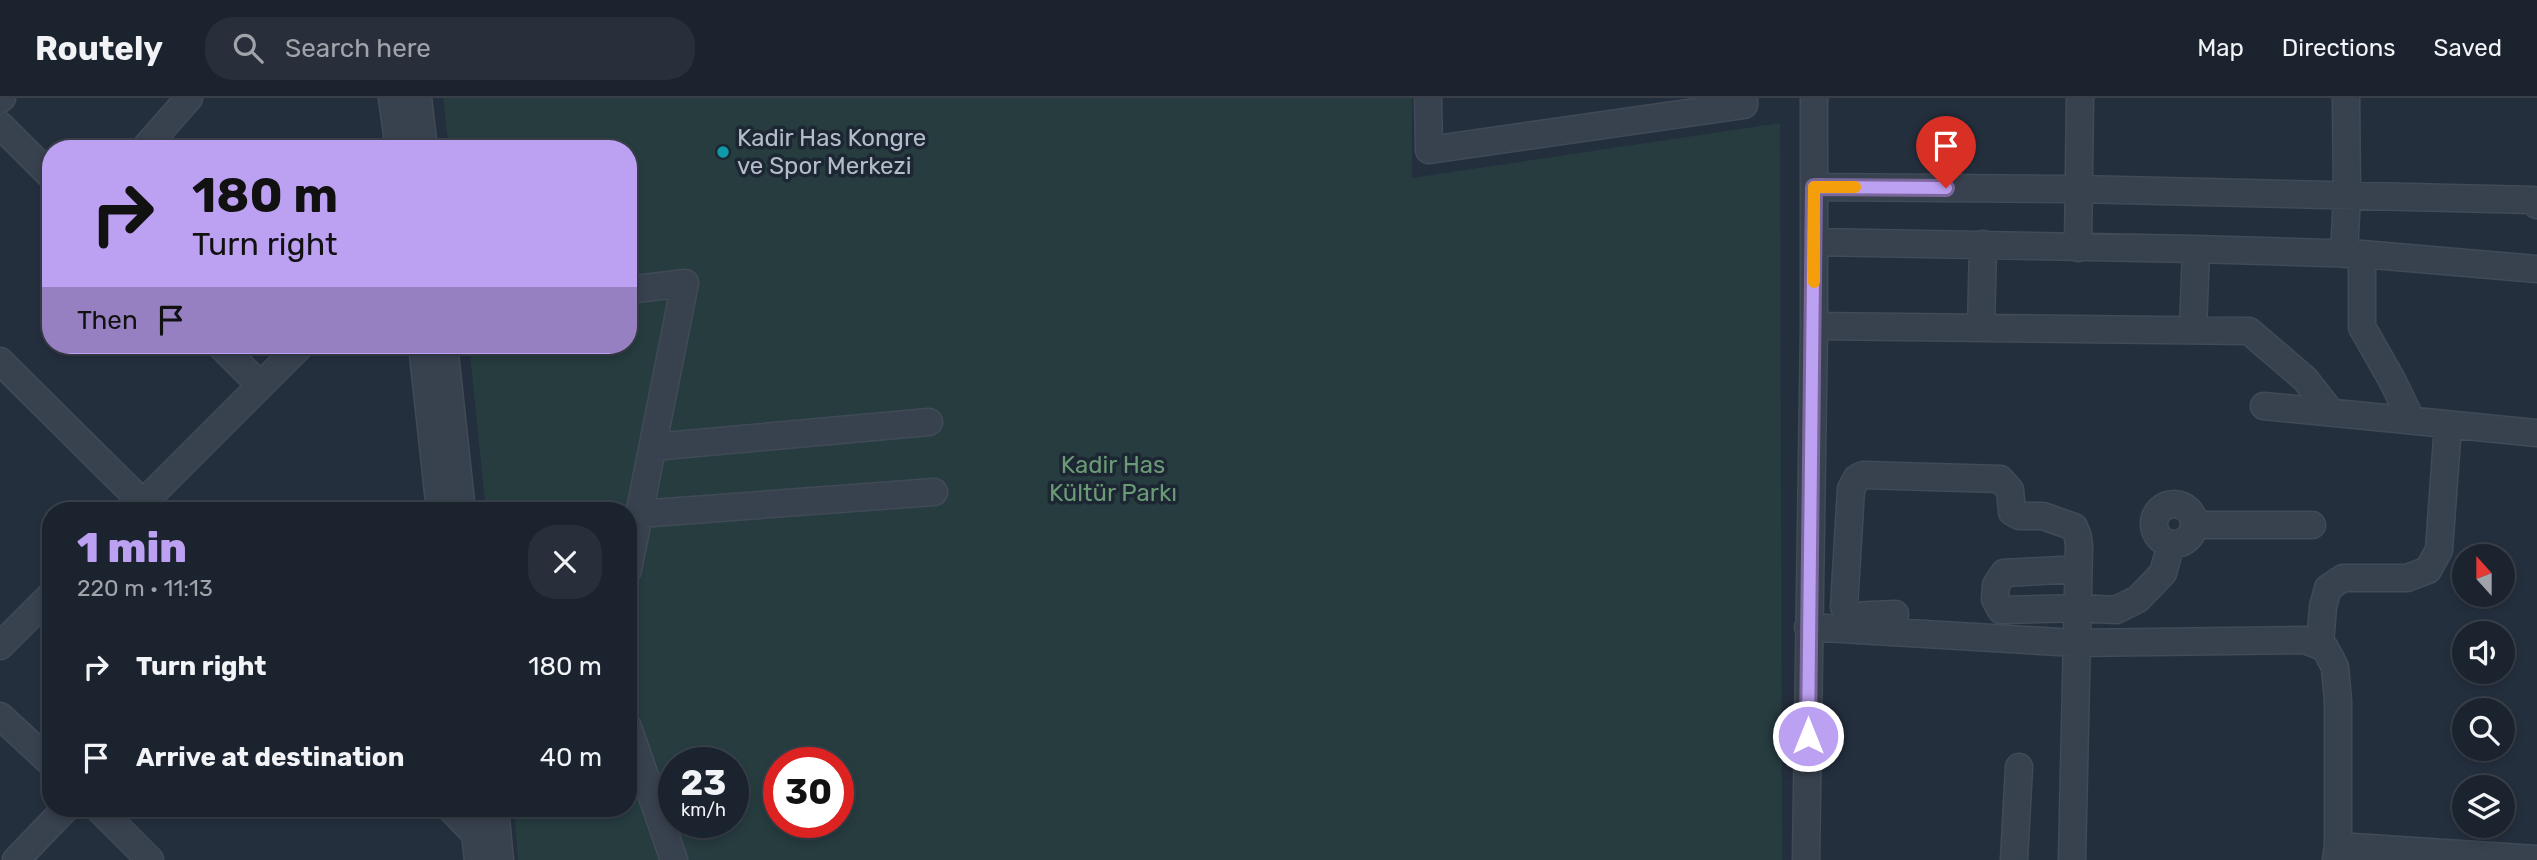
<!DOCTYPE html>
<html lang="en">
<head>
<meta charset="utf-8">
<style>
	:root { --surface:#1b232e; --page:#282f3a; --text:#f1f3f6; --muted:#a0a4aa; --line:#39404a; --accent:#bca0f2 }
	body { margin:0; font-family:Rubik,sans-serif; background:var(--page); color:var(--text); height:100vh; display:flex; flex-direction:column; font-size:26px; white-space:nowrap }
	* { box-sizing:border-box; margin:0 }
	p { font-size:23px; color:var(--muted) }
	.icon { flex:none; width:38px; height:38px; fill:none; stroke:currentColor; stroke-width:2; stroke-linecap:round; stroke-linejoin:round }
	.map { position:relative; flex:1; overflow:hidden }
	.side { position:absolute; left:42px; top:404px; width:595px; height:315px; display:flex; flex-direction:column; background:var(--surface); border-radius:28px; box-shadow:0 4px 10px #0003,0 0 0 2px var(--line) }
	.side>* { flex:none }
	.banner { position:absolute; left:42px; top:42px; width:595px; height:214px; border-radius:28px; box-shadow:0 4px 10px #0003,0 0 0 2px var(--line); background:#bca0f2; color:#111; overflow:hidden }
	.needle { width:46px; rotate:339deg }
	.tools { position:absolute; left:2452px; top:446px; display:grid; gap:14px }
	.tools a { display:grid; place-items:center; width:63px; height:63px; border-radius:50%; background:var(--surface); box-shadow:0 4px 10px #0003,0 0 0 2px var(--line); font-size:35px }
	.speed { position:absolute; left:658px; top:649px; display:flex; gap:14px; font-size:35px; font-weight:700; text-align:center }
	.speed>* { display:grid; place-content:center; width:91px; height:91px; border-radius:50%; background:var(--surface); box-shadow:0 4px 10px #0003,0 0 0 2px var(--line); line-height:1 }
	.speed small { font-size:18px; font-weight:400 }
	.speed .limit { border:10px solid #d22; background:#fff; color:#111 }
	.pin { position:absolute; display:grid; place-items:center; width:60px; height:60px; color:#fff; margin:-72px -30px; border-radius:50% 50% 50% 0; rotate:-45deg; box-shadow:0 0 7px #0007 }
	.pin .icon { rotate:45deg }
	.me { position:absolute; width:77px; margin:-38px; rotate:0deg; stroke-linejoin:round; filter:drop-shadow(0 0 5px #0008) }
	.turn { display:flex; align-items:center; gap:24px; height:147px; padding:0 35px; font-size:32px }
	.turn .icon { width:91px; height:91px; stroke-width:2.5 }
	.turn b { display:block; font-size:49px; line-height:60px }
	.then { display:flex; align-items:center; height:66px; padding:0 35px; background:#0003; gap:14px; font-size:26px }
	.round { display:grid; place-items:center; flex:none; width:74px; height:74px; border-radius:28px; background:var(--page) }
	.summary { display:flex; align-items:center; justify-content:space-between; height:119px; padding:0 35px }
	h1 { font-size:42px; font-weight:800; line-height:52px; color:var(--accent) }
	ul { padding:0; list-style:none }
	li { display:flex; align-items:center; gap:21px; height:91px; padding:0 35px }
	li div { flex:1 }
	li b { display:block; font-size:26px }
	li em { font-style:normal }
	header { display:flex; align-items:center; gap:42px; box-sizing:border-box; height:98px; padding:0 35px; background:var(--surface); border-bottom:2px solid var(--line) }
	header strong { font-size:33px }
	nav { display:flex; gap:38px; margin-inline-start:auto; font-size:24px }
	.search { width:490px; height:63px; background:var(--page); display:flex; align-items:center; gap:18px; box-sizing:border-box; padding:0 24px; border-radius:28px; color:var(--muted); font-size:26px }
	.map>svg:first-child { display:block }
</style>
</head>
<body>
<header>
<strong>Routely</strong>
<div class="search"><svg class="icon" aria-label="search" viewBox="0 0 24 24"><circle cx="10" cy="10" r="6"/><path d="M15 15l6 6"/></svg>Search here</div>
<nav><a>Map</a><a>Directions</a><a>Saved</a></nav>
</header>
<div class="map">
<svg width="2537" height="762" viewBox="0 0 2537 762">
	<rect width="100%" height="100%" fill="#242f3e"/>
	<path fill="#263c3f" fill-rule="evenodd" d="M443,0h969v80l368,-55 2,737h-1264l-4,-51 114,-1v-297h-142l-17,-166h159v-196h-179zM674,665h59v59h-59zM779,665h59v59h-59z"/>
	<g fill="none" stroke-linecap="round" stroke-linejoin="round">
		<g stroke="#414a57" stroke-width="29">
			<path id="minor" d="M392,0l7,51
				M418,0l6,51
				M1428,0l1,52 315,-45v-7
				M0,1l2,-1
				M0,27l51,51
				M144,51l45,-51
				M1814,89l264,2 455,11 4,5
				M1814,144l382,7 166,5 175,15
				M2078,150l2,-150
				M2344,156l3,-59 -1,-97
				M2362,156v73l30,53 19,39
				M628,192l57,-7 -57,287
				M1814,228l435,5 56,48 25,32
				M1981,230l2,-84
				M2193,231l3,-80
				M220,247l40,40
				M422,247l18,166
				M444,247l18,166
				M0,263l151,150
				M2264,308l273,27
				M653,349l276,-25
				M2154 426a20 20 0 1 1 40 0a20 20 0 1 1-40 0Z
				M135,413l166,-166
				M639,416l295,-22
				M2194,427h118
				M2078,471l-74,4 -8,12 -1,14 6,11 77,-2 38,2 22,-11 25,-26 8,-29
				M1895,516l-45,2 -6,-9 7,-118 6,-11 6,-3 137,4 10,11 2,22 7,4h24l31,11 4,10 1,10 -7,313
				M1808,529l268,16 229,-3 20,8 10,19 3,34v145
				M2320,546l3,-37 5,-19 15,-10h64l21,-8 11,-20 9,-125
				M0,548l51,-51
				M0,618l51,47
				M628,629l46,133
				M98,710l52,52
				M450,710l25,26
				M472,710l6,52
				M495,710l5,52
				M16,762l50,-52
				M1806,762l8,-534v-228
				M2014,762l5,-93
				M2336,762l2,-14 199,13"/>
		</g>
		<use href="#minor" stroke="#38414e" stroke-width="26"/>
	</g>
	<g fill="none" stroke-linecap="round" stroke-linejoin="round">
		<g stroke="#7a689d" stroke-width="18">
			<path id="route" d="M1808,638l6,-549 132,1"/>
		</g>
		<use href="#route" stroke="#bca0f2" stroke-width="12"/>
		<path stroke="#f59e0b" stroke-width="12" d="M1814,184v-95h41"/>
	</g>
	<circle fill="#0f9aa8" stroke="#1d2633" stroke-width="2.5" cx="723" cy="54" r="7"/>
	<g text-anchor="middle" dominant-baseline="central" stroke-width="7" stroke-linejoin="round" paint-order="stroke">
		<g font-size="24" fill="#b4bcc9" stroke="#1d2633" text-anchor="start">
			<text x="737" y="40">Kadir Has Kongre<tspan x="737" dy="28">ve Spor Merkezi</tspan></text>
		</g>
		<g font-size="24" fill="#6b9a76" stroke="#1d2633">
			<text x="1113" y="367">Kadir Has<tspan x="1113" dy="28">Kültür Parkı</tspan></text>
		</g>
	</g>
</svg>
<div class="tools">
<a><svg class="needle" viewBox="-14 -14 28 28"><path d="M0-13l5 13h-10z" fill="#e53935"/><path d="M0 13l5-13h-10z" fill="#a0a4aa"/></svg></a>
<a><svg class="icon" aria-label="sound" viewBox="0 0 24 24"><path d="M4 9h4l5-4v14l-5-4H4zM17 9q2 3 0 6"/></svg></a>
<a><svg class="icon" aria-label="search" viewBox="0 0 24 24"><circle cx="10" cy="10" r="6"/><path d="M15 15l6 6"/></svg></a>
<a><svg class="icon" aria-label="layers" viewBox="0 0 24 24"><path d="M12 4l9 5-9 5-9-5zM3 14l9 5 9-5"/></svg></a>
</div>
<div class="speed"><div>23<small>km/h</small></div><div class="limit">30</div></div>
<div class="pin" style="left:1946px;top:90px;background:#d93025"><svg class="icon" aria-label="arrive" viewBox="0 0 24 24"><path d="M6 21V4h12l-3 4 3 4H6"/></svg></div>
<svg class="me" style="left:1808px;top:638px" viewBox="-20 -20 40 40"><circle r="17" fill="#bca0f2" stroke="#fff" stroke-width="3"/><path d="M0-11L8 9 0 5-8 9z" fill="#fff"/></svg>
<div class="banner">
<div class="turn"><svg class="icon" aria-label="right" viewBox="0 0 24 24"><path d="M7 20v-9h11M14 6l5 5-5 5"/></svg><div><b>180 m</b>Turn right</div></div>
<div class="then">Then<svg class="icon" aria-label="arrive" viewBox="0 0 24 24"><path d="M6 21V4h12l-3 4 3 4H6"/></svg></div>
</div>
<section class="side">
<div class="summary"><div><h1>1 min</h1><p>220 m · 11:13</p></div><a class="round"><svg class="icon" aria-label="close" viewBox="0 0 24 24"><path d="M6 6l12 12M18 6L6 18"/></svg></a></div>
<ul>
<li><svg class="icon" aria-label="right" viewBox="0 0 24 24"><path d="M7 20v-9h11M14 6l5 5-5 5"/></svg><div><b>Turn right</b></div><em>180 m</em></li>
<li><svg class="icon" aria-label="arrive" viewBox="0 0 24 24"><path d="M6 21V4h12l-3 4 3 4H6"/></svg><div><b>Arrive at destination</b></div><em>40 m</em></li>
</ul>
</section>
</div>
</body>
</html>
